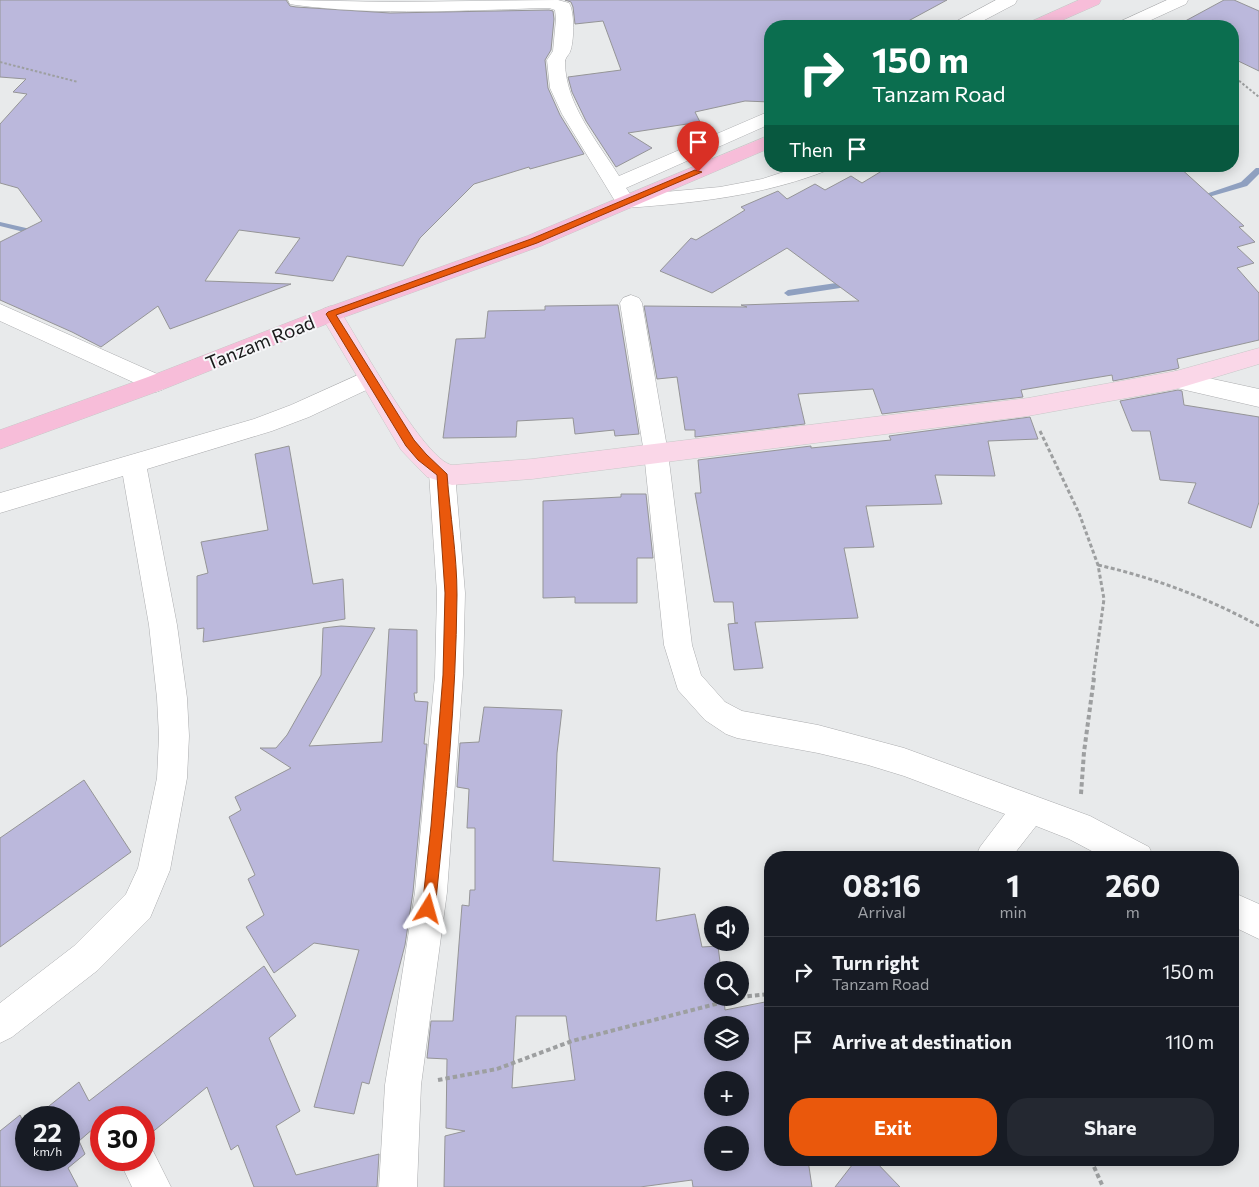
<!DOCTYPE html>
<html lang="en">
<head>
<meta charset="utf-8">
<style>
	:root { --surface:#171b24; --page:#242831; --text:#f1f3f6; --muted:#9ea1a6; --line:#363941; --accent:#ea580c }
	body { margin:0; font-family:Commissioner,sans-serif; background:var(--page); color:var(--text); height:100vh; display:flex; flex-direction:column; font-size:19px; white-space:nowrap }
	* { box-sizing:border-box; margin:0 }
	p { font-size:16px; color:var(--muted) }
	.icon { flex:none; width:28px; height:28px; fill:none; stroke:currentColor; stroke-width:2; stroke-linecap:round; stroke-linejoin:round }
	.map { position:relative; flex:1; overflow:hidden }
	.drawer { position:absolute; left:764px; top:851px; width:475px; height:315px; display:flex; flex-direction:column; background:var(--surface); border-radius:20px; box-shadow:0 2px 12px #0003 }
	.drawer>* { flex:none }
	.banner { position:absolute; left:764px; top:20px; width:475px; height:152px; border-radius:20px; box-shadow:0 2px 12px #0003; background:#0b6e4f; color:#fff; overflow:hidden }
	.controls { position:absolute; left:704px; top:906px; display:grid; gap:10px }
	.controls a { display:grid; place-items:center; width:45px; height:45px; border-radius:50%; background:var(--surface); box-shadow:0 2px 12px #0003; font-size:25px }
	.speed { position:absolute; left:15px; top:1106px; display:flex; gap:10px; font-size:25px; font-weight:700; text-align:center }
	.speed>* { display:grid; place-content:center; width:65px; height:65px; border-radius:50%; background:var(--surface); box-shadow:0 2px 12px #0003; line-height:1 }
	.speed small { font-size:12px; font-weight:400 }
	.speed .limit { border:8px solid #d22; background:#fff; color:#111 }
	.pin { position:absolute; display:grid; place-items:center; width:42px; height:42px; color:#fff; margin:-51px -21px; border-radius:50% 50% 50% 0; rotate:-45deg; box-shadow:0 0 5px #0007 }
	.pin .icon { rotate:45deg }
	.me { position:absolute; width:55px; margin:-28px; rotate:8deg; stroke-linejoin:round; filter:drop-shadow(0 0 4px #0008) }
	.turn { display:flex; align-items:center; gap:18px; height:105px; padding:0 25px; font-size:22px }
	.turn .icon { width:65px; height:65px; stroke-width:2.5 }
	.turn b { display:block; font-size:35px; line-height:42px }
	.then { display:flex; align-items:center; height:48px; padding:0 25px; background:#0003; gap:10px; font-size:19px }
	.eta { display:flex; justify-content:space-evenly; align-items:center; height:85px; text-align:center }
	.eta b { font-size:30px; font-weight:700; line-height:35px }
	.cta { display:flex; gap:10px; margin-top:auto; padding:10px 25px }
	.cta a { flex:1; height:58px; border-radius:20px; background:var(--accent); color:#fff; font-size:20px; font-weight:700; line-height:58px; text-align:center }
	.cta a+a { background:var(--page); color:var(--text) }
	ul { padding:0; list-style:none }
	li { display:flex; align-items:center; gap:15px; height:70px; padding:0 25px; border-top:1px solid var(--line) }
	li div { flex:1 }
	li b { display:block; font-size:19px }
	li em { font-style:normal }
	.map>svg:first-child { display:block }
</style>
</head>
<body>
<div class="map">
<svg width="1259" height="1187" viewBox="0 0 1259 1187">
	<rect width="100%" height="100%" fill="#e8eaeb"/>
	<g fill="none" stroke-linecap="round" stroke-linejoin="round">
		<path fill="#8fa0c0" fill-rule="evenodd" d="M1256,168h3v6l-12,12 -49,14 -4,-2 47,-16z
			M0,222l39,9 1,2 -4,2 -36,-9z
			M850,281l3,1v4l-65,10 -4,-3 4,-3z"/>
	</g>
	<path fill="#bbb8dc" stroke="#959597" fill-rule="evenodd" d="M0,0h286l4,6 6,1 94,6 159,-3 4,1 1,8 -3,31 -6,10 3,28 12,27 24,39 -54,15 -1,-2 -55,17 -54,54 -17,28 -56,-10 -14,25 -58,-8 25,-35 -61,-8 -34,51 86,3 -121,45 -12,-23 -57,41 -29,-15 -72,-32v-58l42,-21 -24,-33 -18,-5v-59l27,-30 -14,-2 13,-13 -26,-2z
		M565,0h382l-48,26h-129v76l-25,-1 -50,11 5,10 -72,11 24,15 -36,19 -30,-46 -14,-29 -4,-15 53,-7 -18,-49 -28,3 -2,-17 -2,-5z
		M1224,0h10l25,11v60l-27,-13v-32h-56z
		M890,166h288l66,60 -5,1 16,15 -18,5 17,16 -17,5 22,25v47l-82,19 2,9 -3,1 -63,12 -1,-6 -91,15 2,7 -141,17 -9,-25 -75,5 7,30 -110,13v-7h-10l-8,-53 -20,2 -13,-73 103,1 -6,-2 118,-4 -72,-53 -75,45 -52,-22 31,-33 5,2 49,-30 -4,-3 37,-16 9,8 28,-15 10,6 26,-14 11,7z
		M618,305l21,129 -24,2 -1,-6 -39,4 -2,-16 -56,3 -1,16 -73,1 13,-99 29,-1 3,-27 57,-1v-4z
		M1178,390l4,1 2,14 75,12v85l-8,26 -63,-25 8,-20 -36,-3 -10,-49h-18l-12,-30z
		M1030,417l8,22 -50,2 7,35 -60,-1 7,29 -76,2 8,41 -30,1 14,70 -103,4 8,46 -29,2 -6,-46 10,-1h-3l-2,-21h-19l-19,-109h6l-3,-33 113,-14v2l80,-8 -2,-4z
		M289,446l24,138 30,-5 2,40 -142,23 1,-14 -7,1v-53l11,-3 -7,-31 67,-12 -13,-76z
		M621,494h25l7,64h-16v45h-62v-6l-32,1v-97l78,-4z
		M341,626l34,2 -66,118 73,-4 7,-113 28,1v63h-3l1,8 13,1 -4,42h3l-14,148 -8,53 -36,139 -7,-2 -8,32 -40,-7 45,-157 -45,-7 -40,30 -28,-46 18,-12 -16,-36 7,-4 -26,-58 12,-7 -6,-13 56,-29 -31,-20h16l11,-13 34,-60 2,-47z
		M484,707l78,3 -5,43 -4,108 107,7 -4,53 39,-7 7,33 16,-1 3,24h-9v28h12l1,12 45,-9v159h38l4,27h-119l-1,-7 -52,7h-196l1,-51 20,-5 -19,-3 1,-69 -20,-1 4,-37h22l9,-116 7,1 1,-16h5v-62h-8l2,-39 -12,-2 3,-44 19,-1zM516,1016h50l9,64 -63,8zM712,1025h28v27h-28zM712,1080h28v28h-28zM712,1135h28v27h-28z
		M84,780l47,72 -131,95v-109z
		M264,966l32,50 -27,22 31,73 -24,15 20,49 83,-21 -2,33h-123l-16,-42 -7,5 -24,-63 -63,52v-21h-45l2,4 -22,19 6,13 -17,14 10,19h-78v-56l20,-16 5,10 1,-2v37h43v-42h-35l45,-36 10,19z
		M856,1160h18l26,27h-65z"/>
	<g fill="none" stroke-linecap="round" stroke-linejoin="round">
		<g stroke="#acadaf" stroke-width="1">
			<path id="minor" d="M288,0l103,2 167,-2 11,3c6,9 5,40 1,49 -2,4 -5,6 -5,10 0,42 33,80 54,114l151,-65v13l-144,64 5,7 89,-8 42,-8 40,-13h29l-3,4c-66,26 -133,33 -203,38l-7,-2 -56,-92 -12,-26 -3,-28 6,-9 3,-32 -1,-9 -6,-2c-85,2 -169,8 -253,-3l-6,-1z
				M996,0h21l-2,4 -42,22h-21l3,-4z
				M1167,0h21l-2,4 -48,22h-22l3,-4z
				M631,295l8,3 3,5 26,150 24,192 9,30 24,27 17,9 76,14 86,23 186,68 59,31 5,11h-49l-36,-19 -33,-13 -25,32h-36l5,-11 25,-33 -101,-38 -36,-11 -50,-12 -81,-15 -11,-4 -21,-14 -27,-30 -14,-45 -20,-192 -24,-150 3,-5z
				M0,304l164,73 4,6 -4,6 -8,3 -8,-3 -148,-68z
				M369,370l8,3 4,6 -4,6 -68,32 -37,14 -125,38 30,156 10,73 2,38 -2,42 -17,92 -20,48 -52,52 -86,67 -12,6v-40l74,-57 52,-52 12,-26 19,-90 2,-42 -2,-38 -8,-73 -26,-149 -123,37v-20l254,-74 37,-14z
				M1176,371l83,18v18l-91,-21 -4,-6 4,-6z
				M442,463l9,3 4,7 10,120 -2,82 -16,217 -26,193 -4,102h-38l6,-102 30,-193 20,-217 2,-82 -8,-120 4,-7z
				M1232,892l27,12v35l-27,-13z
				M144,1147l9,4 18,36h-39l-11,-23 2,-4h21z"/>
		</g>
		<g stroke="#c8c8c8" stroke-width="1">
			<path id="major" d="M331,306l8,3c18,28 85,151 113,156l80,-6 496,-61 148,-27 83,-23v16l-83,25 -148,27 -496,63 -80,6 -25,-8 -26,-27 -81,-136 3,-5z"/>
		</g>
		<g stroke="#c8c8c8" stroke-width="1">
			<path id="highway" d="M1079,0h22l-2,4 -50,22h-22l3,-4z
				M770,135v13l-229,98 -202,73 -175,70 -164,60v-19l148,-53 175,-68 204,-73z"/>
		</g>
		<path stroke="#9d9fa0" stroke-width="2" stroke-dasharray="2.5 2" stroke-linecap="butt" d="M0,62l78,20
			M1232,75l27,22"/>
		<path stroke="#9d9fa0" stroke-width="3" stroke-dasharray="4 2.5" stroke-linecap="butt" d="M1040,431l39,82 19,52 6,34 -11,80
			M1098,565c57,13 110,33 161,61"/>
		<path stroke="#9d9fa0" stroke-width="4" stroke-dasharray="4.5 3" stroke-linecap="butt" d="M1081,794l3,-42 10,-74
			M740,997l30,-3
			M438,1080l59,-11 75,-28 167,-43
			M1091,1160l12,27"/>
		<use href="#minor" fill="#fff" fill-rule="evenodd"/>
		<use href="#major" fill="#fad7e8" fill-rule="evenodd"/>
		<use href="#highway" fill="#f7bdd9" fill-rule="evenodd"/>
	</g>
	<path fill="#ea580c" stroke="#983908" d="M695,170l7,2 -165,71 -201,72 78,125 12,14 21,20c3,40 10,81 10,121 -1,105 -11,210 -22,314l-2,5 -5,2 -4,-2 -2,-5 9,-83 12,-151 2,-82 -8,-118 -19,-15 -12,-14 -80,-132 2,-2 203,-73z"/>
	<g text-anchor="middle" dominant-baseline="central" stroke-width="4" stroke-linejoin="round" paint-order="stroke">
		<g font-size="19" fill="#19191a" stroke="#f6f7f9">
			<text transform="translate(260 342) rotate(-22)">Tanzam Road</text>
		</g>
	</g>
</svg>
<div class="controls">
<a><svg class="icon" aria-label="sound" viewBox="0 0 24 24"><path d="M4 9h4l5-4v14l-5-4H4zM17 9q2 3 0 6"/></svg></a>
<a><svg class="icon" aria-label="search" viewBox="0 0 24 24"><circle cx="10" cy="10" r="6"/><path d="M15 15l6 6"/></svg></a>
<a><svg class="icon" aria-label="layers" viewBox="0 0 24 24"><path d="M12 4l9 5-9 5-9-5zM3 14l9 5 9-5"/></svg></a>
<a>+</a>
<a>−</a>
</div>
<div class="speed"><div>22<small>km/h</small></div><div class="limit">30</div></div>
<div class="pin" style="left:698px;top:172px;background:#d93025"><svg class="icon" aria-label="arrive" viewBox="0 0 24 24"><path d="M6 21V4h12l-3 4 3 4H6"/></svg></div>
<svg class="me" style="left:428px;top:909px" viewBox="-20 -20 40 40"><path d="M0-17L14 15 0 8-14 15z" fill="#ea580c" stroke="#fff" stroke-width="4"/></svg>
<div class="banner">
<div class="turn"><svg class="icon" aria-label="right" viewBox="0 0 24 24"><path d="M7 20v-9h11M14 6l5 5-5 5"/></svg><div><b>150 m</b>Tanzam Road</div></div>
<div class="then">Then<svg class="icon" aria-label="arrive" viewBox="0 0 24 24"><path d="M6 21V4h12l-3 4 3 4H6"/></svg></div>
</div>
<section class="drawer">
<div class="eta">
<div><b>08:16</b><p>Arrival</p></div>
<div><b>1</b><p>min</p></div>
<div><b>260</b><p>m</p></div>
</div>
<ul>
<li><svg class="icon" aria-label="right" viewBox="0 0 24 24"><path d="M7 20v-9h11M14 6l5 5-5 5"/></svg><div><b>Turn right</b><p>Tanzam Road</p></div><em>150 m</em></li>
<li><svg class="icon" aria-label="arrive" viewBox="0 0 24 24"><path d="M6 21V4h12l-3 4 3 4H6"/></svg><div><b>Arrive at destination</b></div><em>110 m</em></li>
</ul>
<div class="cta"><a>Exit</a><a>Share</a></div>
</section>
</div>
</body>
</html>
